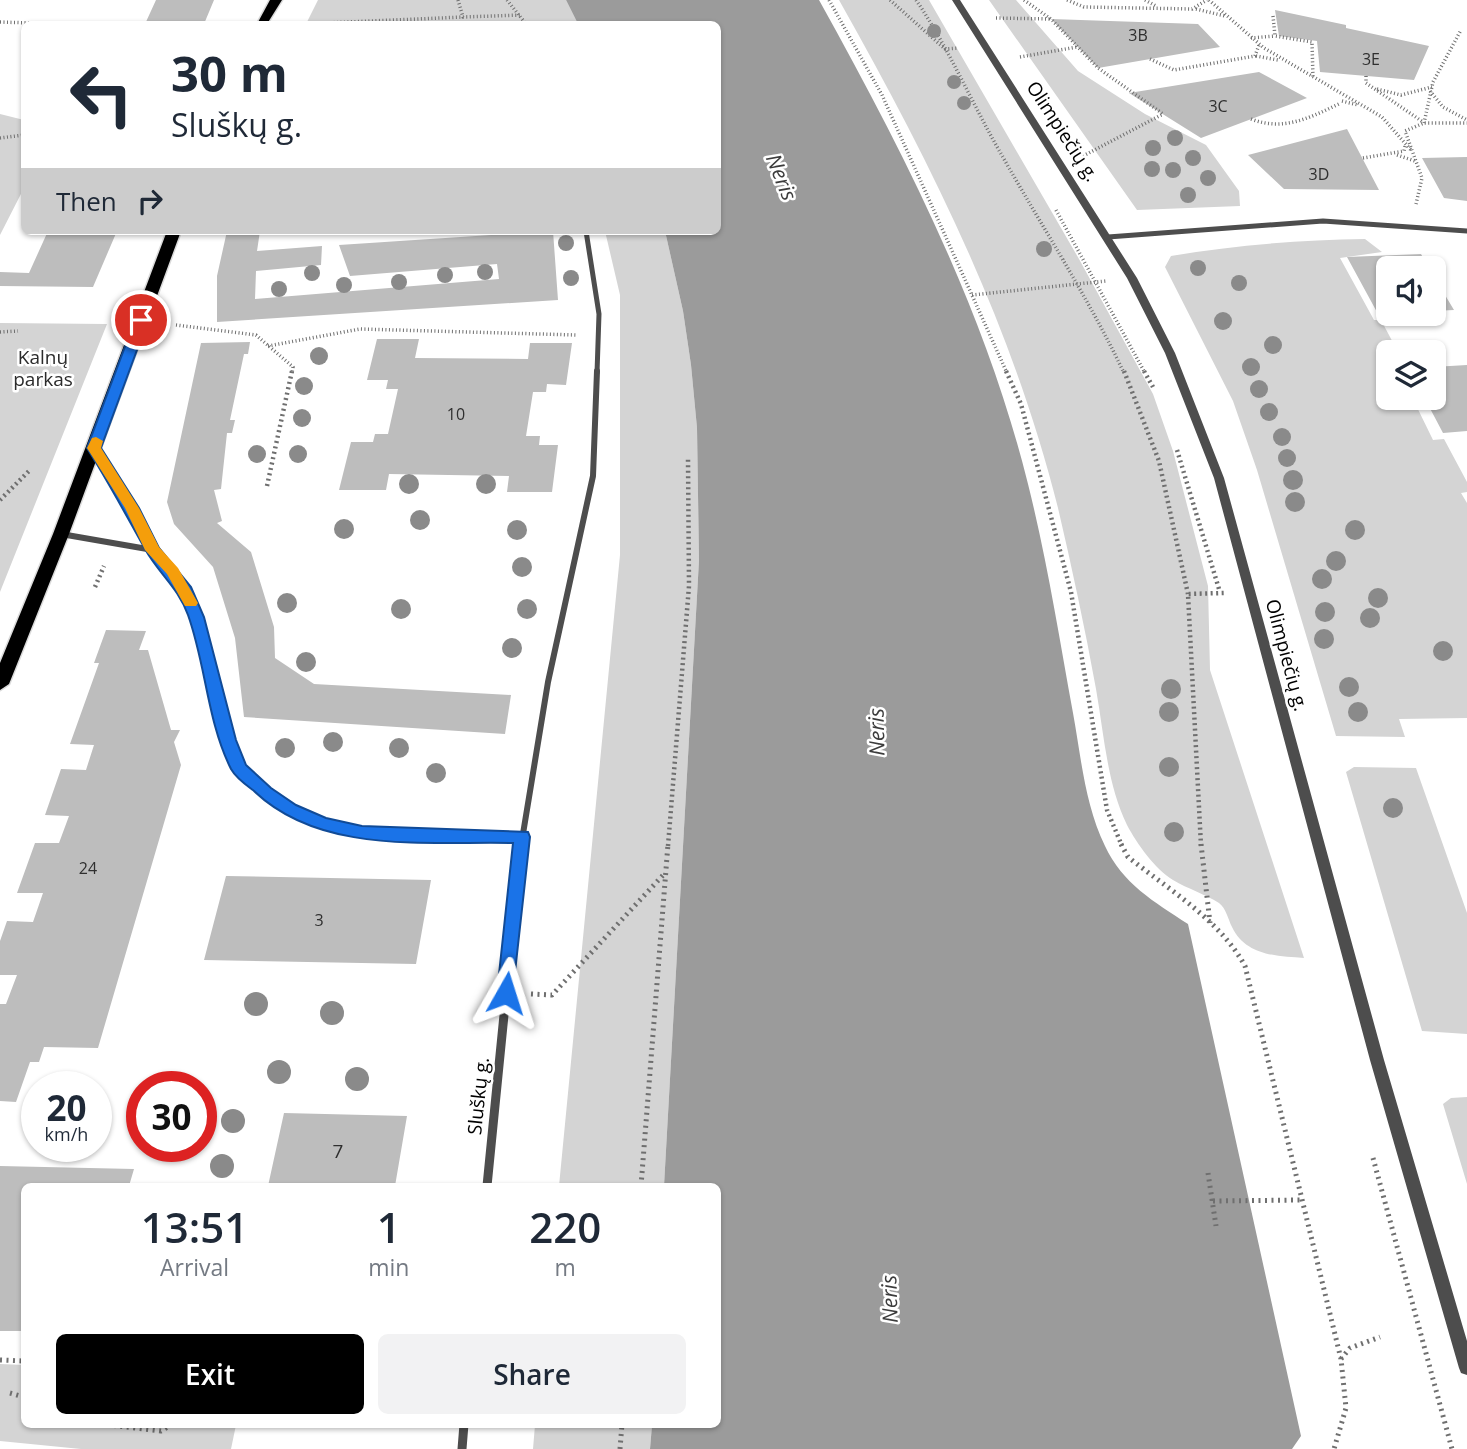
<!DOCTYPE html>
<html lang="en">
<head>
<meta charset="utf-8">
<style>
	:root { --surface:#fff; --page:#f2f2f3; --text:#1f2937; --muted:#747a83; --accent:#000 }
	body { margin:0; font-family:"Open Sans",sans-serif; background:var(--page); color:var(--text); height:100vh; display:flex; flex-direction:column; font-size:26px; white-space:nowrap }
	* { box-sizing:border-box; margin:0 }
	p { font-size:23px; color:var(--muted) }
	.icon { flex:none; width:38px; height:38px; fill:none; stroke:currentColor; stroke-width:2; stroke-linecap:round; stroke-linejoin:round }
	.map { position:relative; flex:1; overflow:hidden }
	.side { position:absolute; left:21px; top:1183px; width:700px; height:245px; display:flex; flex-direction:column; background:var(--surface); border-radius:10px; box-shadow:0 2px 5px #0004 }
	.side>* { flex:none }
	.hud { position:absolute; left:21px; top:21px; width:700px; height:214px; border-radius:10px; box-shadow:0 2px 5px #0004; background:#fff; color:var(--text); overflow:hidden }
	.controls { position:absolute; left:1376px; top:256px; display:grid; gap:14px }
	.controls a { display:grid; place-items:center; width:70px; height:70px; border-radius:10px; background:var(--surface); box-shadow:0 2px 5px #0004; font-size:35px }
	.speed { position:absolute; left:21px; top:1071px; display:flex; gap:14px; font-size:35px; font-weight:700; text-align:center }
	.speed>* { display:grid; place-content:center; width:91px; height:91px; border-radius:50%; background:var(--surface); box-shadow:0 2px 5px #0004; line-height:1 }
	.speed small { font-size:18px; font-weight:400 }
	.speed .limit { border:10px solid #d22; background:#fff; color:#111 }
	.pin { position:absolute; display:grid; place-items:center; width:60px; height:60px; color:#fff; margin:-30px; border:4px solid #fff; border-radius:50%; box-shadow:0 2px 7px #0007 }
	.me { position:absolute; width:77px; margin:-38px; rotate:6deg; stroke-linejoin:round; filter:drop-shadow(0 0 5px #0008) }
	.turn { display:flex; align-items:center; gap:24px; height:147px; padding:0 35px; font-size:32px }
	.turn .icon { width:91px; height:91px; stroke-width:2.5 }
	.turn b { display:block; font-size:49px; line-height:60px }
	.then { display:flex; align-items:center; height:66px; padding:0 35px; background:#0003; gap:14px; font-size:26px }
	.eta { display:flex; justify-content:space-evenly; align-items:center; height:119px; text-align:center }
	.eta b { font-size:42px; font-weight:600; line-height:49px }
	.primary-button { display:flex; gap:14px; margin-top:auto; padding:14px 35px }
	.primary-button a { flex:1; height:80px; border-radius:10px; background:var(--accent); color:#fff; font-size:28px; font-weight:600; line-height:80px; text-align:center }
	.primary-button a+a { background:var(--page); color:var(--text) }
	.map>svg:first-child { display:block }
</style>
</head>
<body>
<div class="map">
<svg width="1467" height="1449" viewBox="0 0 1467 1449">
	<rect width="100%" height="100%" fill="#fff"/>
	<path fill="#d4d4d4" d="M318,0h248l12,24h-272z
		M839,0h90l150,259 74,135 20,57 35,135 2,84 94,288c-27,-2 -58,-2 -72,-31 -4,-8 -6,-19 -13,-24 -14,-9 -31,-14 -46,-23 -18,-11 -36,-36 -46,-55 -20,-41 -23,-91 -31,-136 -11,-61 -24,-121 -38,-181 -46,-183 -127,-345 -219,-508z
		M989,0h27l62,71 67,43 61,31 33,46 1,15 -103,4z
		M0,114l24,6v68l-24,47z
		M605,231h60l18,80 8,54 6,63 2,132 -35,626h-105l61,-631v-260z
		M1365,239l17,13 -42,6 34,62h7l17,32h-10v45h24l21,43 11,-1 23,43v10l-6,1 6,10v215l-68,1 6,18 -69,-1 -79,-266 -24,-69 -68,-134 6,-11c64,-11 129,-16 194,-17z
		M0,323l107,1 -107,268z
		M1354,767l62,1 51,145v121l-45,-3 -76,-259z
		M1467,1097v87l-24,-80 8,-6z
		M0,1364l24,1v59l212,1 -5,24h-150l-81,-8z
		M535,1425h117l-2,24h-117z"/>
	<path fill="#9b9b9b" d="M566,0h253c86,155 166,311 209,484 19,76 31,152 45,229 8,44 12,92 32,133 17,37 49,56 83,78l113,512 -9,13h-642l2,-24 66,-1v-238h-54l35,-626 -2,-132 -6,-63 -8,-54 -18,-80h53v-207h-140z"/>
	<path fill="#bdbdbd" d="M156,0h58l-10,24h-59z
		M1275,10l71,15v3l83,18 -15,34 -94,-8 -3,-31 -38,-5z
		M1051,19l147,5 22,23 -122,21z
		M1259,72l48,26 -106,40 -72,-45z
		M1347,129l32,61 -95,-1 -36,-34z
		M1467,157v44l-23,-3 -22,-40z
		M48,231h69l-24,56 -93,-1v-14l29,1z
		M227,231h33l-3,20 65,-5 -1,19 -65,6 -1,28 244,-20 -2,-15 -147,12 -11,-31 214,-14 5,69 -341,22v-46z
		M1421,254l8,14h-41v45l-10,1 -31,-57z
		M1433,275l21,35 -21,1z
		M377,339h42l-4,19 113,1 2,-16h42l-6,42 -19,-1 -1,8h-13l-7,44h14l-1,9h19l-6,47h-45l2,-16 -120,-2 -3,16h-47l12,-48h22l2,-8h13l10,-45h-12l2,-9h-21z
		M250,342l-2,12h-4l-14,66h5l-3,13h-5l-6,56 -7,1 8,31 -5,2 34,29 23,75 1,31 39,26 197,11 -6,39 -261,-17 -9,-79 -22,-71 -39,-43 -7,-22 34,-159z
		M1467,365v66l-24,2 -19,-36h9v-30z
		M106,630l40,1 -7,19h9l23,80h9l-6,12 7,23 -83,283 -54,-1 -5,15h-9l-14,40 -16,-1v-97h6l11,-29h-17v-34l7,-20 26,1 10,-29h-26l18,-50h24l10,-27 -24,-1 16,-46 25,1 8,-25 -24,-1 29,-81h-5z
		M226,876l205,4 -15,84 -212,-4z
		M284,1113l123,3 -12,70h-127z
		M0,1166l134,3 -5,17h-105v145h-24z"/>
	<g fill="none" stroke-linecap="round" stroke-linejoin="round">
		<g stroke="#dbdbdb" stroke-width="3">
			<path id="primary" d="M270,0h12l-15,24h-10z
				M167,231h14l-112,303 -60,150 -9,6v-27l53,-129z"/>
		</g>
		<path stroke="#6f6f6f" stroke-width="3.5" stroke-dasharray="1 2.5" stroke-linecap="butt" d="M458,0l5,17 58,-2
			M507,0l19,24
			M829,0l53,95 125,278
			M890,0l55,49 13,-1
			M916,0c34,50 57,106 88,159 40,71 85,140 120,214
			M1024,0l27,19 47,49 65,46
			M1067,0l17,7 108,2 15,-9
			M1145,0l11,6
			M1209,0l55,48 118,69 29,33
			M1196,9l29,7
			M1273,16l2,20 37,6 1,36
			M996,18l54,1
			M0,22l61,2
			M302,24l161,-7
			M1251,38l24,-2
			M1256,56l22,4
			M1020,57l57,-10
			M1150,59l24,11 81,-14 4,-11
			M1366,76v7l57,39
			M1377,89l24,6 31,-8
			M1430,91l13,16 24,13
			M1342,101l16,4
			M1251,119c33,13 60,-2 90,-16
			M1424,123l9,-41 28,-52
			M0,138l24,-3
			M1397,155l18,6
			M1083,156l80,-42
			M1363,158l41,-7 1,-5
			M1416,204l6,-26 -17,-47 19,-8h43
			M1056,210l89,163
			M972,295l134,-14
			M176,325l80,10 37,32 -1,6
			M0,332l18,-1
			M268,346l92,-17 216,6"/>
		<path stroke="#6f6f6f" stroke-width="4.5" stroke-dasharray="2 3.5" stroke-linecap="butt" d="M1006,371l15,33 50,188 36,218 15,36
			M1124,371l35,90 29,133
			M1144,371l9,16
			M1177,450l42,139
			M267,486l25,-115
			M0,500l30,-30
			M95,587l9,-21
			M668,846l21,-260 -1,-127
			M1201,846l-13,-252 36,-1"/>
		<path stroke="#6f6f6f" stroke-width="5" stroke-dasharray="2 4.5" stroke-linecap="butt" d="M1121,844l7,13c40,32 92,63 117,109l96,393 5,49 -12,41
			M1201,844l9,79
			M531,994l21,1 113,-122
			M1373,1158l79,291
			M1208,1173l8,53
			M641,1186l27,-342
			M1213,1201l87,-1
			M1341,1359l9,-11 30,-11
			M0,1360l24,1
			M10,1393l14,4
			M101,1424l60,7 12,-7
			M620,1449l2,-25"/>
		<path stroke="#4d4d4d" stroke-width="5" d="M586,231l13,83 -2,59
			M1108,237l215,-16 144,10"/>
		<path stroke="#4d4d4d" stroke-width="6" d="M95,448l37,60 21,42 31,37 12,29 32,124 12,29 25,23 25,18 32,13 40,10 160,4
			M61,534l92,16
			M521,846l27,-164 45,-206 4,-105"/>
		<path stroke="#4d4d4d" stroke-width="9" d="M487,1186l34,-342
			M462,1449l2,-25"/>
		<path fill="#4d4d4d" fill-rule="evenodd" d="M952,0h8l177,278 38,75 49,125 160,582 83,281v34l-6,-2 -2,-5 -89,-308 -156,-582 -49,-125 -38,-75z"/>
		<use href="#primary" fill="#000" fill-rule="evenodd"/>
	</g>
	<g fill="#8a8a8a">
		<circle cx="934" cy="31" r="7"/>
		<circle cx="954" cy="82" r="7"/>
		<circle cx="964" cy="103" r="7"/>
		<circle cx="1175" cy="138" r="8"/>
		<circle cx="1153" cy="148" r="8"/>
		<circle cx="1193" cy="158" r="8"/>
		<circle cx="1152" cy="169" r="8"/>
		<circle cx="1173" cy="170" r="8"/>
		<circle cx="1208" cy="178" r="8"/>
		<circle cx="1188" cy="195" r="8"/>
		<circle cx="566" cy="243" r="8"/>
		<circle cx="1044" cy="249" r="8"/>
		<circle cx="1198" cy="268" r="8"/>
		<circle cx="485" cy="272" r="8"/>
		<circle cx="312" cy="273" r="8"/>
		<circle cx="445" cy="275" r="8"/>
		<circle cx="571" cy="278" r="8"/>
		<circle cx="399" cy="282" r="8"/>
		<circle cx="1239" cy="283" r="8"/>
		<circle cx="344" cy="285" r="8"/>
		<circle cx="279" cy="289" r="8"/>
		<circle cx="1223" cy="321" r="9"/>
		<circle cx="1273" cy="345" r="9"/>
		<circle cx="319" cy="356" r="9"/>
		<circle cx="1251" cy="367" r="9"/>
		<circle cx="304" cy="386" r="9"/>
		<circle cx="1259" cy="389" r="9"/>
		<circle cx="1269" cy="412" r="9"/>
		<circle cx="302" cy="418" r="9"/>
		<circle cx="1282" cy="437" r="9"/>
		<circle cx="257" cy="454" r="9"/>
		<circle cx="298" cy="454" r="9"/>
		<circle cx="1287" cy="458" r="9"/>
		<circle cx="1293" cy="480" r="10"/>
		<circle cx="409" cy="484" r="10"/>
		<circle cx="486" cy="484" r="10"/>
		<circle cx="1295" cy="502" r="10"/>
		<circle cx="420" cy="520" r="10"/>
		<circle cx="344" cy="529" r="10"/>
		<circle cx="517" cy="530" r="10"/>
		<circle cx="1355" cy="530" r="10"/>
		<circle cx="1336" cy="561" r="10"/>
		<circle cx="522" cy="567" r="10"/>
		<circle cx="1322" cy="579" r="10"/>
		<circle cx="1378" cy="598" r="10"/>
		<circle cx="287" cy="603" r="10"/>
		<circle cx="401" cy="609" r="10"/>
		<circle cx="527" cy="609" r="10"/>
		<circle cx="1325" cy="612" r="10"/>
		<circle cx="1370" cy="618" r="10"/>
		<circle cx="1324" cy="639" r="10"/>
		<circle cx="512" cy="648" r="10"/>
		<circle cx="1443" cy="651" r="10"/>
		<circle cx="306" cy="662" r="10"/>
		<circle cx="1349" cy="687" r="10"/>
		<circle cx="1171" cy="689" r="10"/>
		<circle cx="1169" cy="712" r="10"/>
		<circle cx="1358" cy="712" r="10"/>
		<circle cx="333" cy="742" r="10"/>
		<circle cx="285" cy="748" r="10"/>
		<circle cx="399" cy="748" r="10"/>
		<circle cx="1169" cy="767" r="10"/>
		<circle cx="436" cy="773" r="10"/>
		<circle cx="1393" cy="808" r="10"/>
		<circle cx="1174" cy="832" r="10"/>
		<circle cx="256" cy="1004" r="12"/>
		<circle cx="332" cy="1013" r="12"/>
		<circle cx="279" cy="1072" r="12"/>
		<circle cx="357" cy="1079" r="12"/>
		<circle cx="233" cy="1121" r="12"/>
		<circle cx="222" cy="1166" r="12"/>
	</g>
	<path fill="#1a73e8" stroke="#114b97" stroke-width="2" d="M141,316l7,4 -47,128 38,60 20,40 32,39 13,30 32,123 10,25 25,23 25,17 30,13 36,8 166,6 2,5 -18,162h-12l-3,-6 16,-150c-85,-2 -192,12 -259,-52 -8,-6 -18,-13 -23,-22 -24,-48 -25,-104 -43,-154 -10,-28 -29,-41 -43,-66 -19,-34 -37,-68 -58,-101l48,-128z"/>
	<path fill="#f59e0b" d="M96,437l7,4 -2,7 38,60 20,39 19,21 20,35 -2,3h-11l-18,-32 -22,-24 -20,-42 -38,-60 5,-10z"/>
	<g text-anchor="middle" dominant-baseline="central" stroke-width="5" stroke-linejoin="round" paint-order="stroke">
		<g font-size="16" fill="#2f2f2f">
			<text x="1138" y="35">3B</text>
			<text x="1371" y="59">3E</text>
			<text x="1218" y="106">3C</text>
			<text x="1319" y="174">3D</text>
			<text x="456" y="414">10</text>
			<text x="88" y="868">24</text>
			<text x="319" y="920">3</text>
		</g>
		<g font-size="19" fill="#000" stroke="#fff">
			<text transform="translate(1063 131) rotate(57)">Olimpiečių g.</text>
			<text transform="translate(1287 655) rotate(75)">Olimpiečių g.</text>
			<text transform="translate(478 1096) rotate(-84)">Sluškų g.</text>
		</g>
		<g font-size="19" fill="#2b2b2b" stroke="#fff">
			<text x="43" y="357">Kalnų<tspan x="43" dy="22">parkas</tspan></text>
		</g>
		<g font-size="19" fill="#2f2f2f">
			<text x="338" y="1151">7</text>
		</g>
		<g font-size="21" font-style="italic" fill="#3c3c3c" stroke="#fff">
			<text transform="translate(782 177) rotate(68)">Neris</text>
			<text transform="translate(876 732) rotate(-91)">Neris</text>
			<text transform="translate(889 1299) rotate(-92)">Neris</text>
		</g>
	</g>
</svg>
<div class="controls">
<a><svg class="icon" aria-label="sound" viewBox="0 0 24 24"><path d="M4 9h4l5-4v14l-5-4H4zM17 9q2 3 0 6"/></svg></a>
<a><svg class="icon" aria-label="layers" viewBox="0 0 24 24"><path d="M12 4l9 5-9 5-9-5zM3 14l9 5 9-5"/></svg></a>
</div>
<div class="speed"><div>20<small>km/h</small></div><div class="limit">30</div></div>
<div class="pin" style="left:141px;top:320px;background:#d93025"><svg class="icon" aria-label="arrive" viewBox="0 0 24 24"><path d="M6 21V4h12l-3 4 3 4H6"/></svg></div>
<svg class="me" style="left:506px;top:993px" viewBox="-20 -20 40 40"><path d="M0-17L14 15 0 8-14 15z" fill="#1a73e8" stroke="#fff" stroke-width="4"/></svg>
<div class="hud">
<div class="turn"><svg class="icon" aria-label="left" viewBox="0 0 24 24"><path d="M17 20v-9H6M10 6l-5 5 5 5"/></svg><div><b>30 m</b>Sluškų g.</div></div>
<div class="then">Then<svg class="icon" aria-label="right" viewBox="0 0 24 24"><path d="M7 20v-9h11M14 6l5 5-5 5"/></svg></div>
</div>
<section class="side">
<div class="eta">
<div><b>13:51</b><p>Arrival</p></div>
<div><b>1</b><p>min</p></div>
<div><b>220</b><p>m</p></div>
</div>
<div class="primary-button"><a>Exit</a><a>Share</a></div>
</section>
</div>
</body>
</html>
